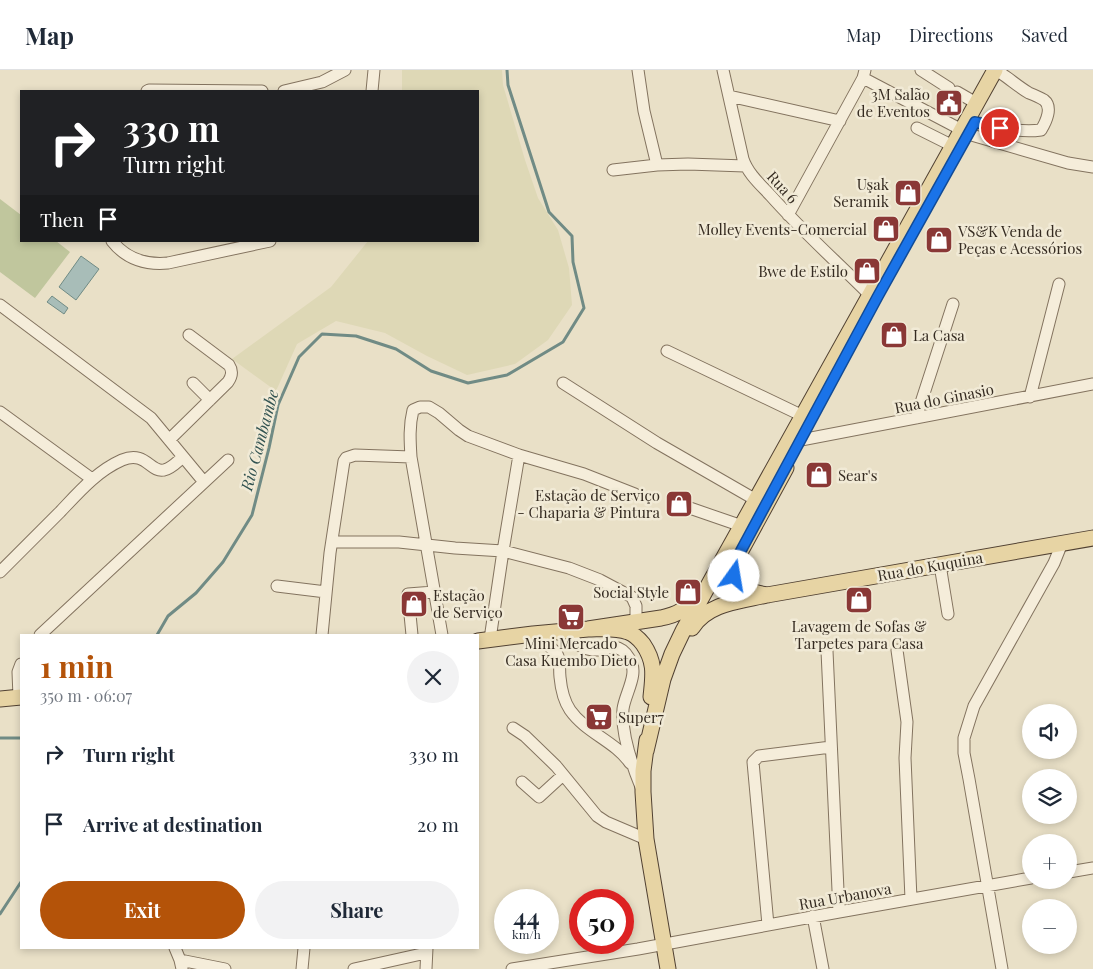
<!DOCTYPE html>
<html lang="en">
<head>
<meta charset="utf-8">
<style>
	:root { --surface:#fff; --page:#f2f2f3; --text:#1f2937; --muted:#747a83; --line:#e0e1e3; --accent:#b45309 }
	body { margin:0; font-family:"Playfair Display",serif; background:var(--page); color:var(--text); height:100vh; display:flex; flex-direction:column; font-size:19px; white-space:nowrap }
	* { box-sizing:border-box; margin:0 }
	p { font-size:16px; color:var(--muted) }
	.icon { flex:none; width:28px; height:28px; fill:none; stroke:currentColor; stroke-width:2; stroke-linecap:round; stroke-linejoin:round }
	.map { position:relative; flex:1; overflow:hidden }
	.panel { position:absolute; left:20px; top:564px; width:459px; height:315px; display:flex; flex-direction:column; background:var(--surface); border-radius:0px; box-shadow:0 2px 8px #0003 }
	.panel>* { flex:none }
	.hud { position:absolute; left:20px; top:20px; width:459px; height:152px; border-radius:0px; box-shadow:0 2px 8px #0003; background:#202124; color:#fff; overflow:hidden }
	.fabs { position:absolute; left:1022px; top:634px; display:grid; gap:10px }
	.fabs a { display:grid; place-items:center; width:55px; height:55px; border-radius:50%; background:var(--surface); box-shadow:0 2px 8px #0003; font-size:25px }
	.speed { position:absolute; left:494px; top:819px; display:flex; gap:10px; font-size:25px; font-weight:700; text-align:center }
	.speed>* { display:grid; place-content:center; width:65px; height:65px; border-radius:50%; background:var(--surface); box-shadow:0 2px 8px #0003; line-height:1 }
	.speed small { font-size:12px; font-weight:400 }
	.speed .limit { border:8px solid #d22; background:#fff; color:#111 }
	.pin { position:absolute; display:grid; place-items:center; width:42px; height:42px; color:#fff; margin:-21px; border:2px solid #fff; border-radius:50%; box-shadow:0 1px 5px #0007 }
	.me { position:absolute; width:55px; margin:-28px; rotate:13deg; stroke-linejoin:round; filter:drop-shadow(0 0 4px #0008) }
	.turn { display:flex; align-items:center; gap:18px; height:105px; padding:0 20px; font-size:22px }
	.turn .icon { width:65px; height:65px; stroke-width:2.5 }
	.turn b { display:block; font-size:35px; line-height:42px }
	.then { display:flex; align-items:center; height:48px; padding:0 20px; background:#0003; gap:10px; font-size:19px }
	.round { display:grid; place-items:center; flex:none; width:52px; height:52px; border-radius:26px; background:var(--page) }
	.head { display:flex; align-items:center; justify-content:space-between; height:85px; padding:0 20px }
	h1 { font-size:30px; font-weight:700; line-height:38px; color:var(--accent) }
	.action { display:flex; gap:10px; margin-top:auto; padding:10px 20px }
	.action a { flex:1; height:58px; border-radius:30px; background:var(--accent); color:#fff; font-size:20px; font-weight:700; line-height:58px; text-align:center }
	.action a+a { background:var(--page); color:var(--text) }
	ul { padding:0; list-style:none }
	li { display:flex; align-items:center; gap:15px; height:70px; padding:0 20px }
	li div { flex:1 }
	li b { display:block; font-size:19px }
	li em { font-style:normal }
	header { display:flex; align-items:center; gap:30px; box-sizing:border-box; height:70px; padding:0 25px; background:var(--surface); border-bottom:1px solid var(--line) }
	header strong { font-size:24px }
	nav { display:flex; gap:28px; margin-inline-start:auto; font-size:18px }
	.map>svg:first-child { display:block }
</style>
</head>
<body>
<header>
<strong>Map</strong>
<nav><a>Map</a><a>Directions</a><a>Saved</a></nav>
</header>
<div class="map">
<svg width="1093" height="899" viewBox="0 0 1093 899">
	<rect width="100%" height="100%" fill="#e9e0c7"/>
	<path fill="#ded8b6" d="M402,0h100l1,15 22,75 13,38 20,32 11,38 3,37 -24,35 -33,24 -48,11 -40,-19 -42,-23 -49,-12 -39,23 -21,47 -44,-32 99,-72 37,-46h110v-150h-76z"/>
	<path fill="#c0c69d" d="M0,129l21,16v26h35l14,11 -35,46 -35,-26z"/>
	<path fill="#a8bdb8" stroke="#708b85" d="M81,186l18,13 -23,31 -17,-13z
		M52,226l16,12 -4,6 -17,-12z"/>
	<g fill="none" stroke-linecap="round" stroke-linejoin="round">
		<path stroke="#708b85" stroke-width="3" d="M157,565l11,-19 28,-23 27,-31 29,-47 17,-67 9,-43 21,-48 23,-23 34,2 40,13 35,22 37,12 39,-8 56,-33 21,-34 -11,-46 -1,-26 -23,-24 -41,-127 -1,-15
			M0,668h21
			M0,844l21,-32"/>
		<g stroke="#83735f" stroke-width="13">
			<path id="minor" d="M638,0l6,41 13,54
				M723,0l20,89c5,15 18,26 28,37 31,35 66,66 99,99
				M921,0l28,18
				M863,8l99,52
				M147,21l2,-1 113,1
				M284,21l38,-9 23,-12
				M372,21l2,-21
				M957,22l19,11
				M729,26l111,25
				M975,52c22,5 44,11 66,8 5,-8 12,-23 3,-30 -5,-3 -10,-5 -15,-7 -10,-6 -18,-13 -27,-19
				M917,58l36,18
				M968,64l100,29 25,4
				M613,100l44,-5 31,-1 57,2
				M788,145l75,-137 2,-8
				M112,171c14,18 34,24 56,22l102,-22
				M0,235l151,113 53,64
				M667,281l136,65
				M193,313l17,17
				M563,313l94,60 99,57
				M1030,327l29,-113
				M0,342l92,67
				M916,348l37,-114
				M169,370l59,-58c4,-6 5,-11 1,-17l-40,-30
				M801,370l292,-56
				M684,436l58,20
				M332,472h67l56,6 48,3 66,17 31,12 32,17 4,9v15
				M940,495l8,49
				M0,502c20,-20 40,-40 60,-60 19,-20 37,-41 62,-52 24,-10 28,13 42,10 7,-1 14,-9 19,-13
				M277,516l49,6
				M571,560c2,15 14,21 28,20 5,0 10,-3 15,-3 7,1 12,6 15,11 11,15 -4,35 -6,51 -2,25 9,56 18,78
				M533,564c7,5 19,13 24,20 4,7 2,15 3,23 1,11 4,24 10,33 16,23 45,31 60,53
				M40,565l188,-175
				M322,565l8,-82 14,-92 2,-3 9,-3 56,2
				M412,565l-4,-41 26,-2
				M442,565l-31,-178c-1,-16 -2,-31 2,-47l7,-3h9l10,6 20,17 9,6 51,19 65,19 51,20
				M490,569l13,-88 16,-96
				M897,580l10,72 -2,36 6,141
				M827,581l12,261
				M19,627l-1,-25 3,-8
				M513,658l12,8 31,30 41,50 9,6 40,17
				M522,712l17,15 24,-22
				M1069,802l24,-4
				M813,846l10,53
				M768,855l-15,-163 6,-6 72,-9
				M175,878l5,12 2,9
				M180,890l45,9
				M302,899l2,-21
				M354,899l72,-16
				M426,899l1,-21
				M512,899l126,-20 201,-37 192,-34
				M1002,899l-33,-190 -5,-26v-15l10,-32 80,-143 8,-20"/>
		</g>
		<g stroke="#514132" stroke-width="17">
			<path id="major" d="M767,525c-24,-4 -39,-10 -30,-37l49,-90
				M692,558c15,-25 49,-27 75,-33l326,-57
				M588,559c12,0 28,-2 40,3 6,2 11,7 15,12 13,19 10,32 8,53
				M478,571l55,-7 55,-5 73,-11c19,-4 24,-9 36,-22
				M0,629l21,-2
				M647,670l-4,31v21l3,47 22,130
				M646,681l17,-72 9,-25 11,-23 312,-561"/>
		</g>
		<use href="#minor" stroke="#f5edda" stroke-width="11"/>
		<use href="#major" stroke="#e7d4a4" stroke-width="15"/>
	</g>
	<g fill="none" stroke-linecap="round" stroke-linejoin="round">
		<g stroke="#114b97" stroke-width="12">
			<path id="route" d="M734,506l1,-13 2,-5 141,-262 97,-174 25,6"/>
		</g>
		<use href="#route" stroke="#1a73e8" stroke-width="9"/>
	</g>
	<defs>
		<g id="civic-square" transform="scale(1.4375)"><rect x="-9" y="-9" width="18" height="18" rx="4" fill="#8a3836" stroke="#f1ead6"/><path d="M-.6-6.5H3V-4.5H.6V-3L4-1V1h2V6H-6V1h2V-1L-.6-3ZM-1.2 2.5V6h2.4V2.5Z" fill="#fff"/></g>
		<g id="shop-square" transform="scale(1.4375)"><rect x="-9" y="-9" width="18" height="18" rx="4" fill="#8a3836" stroke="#f1ead6"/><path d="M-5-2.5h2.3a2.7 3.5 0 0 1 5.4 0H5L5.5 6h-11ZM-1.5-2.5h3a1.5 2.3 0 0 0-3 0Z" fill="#fff"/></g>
		<g id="supermarket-square" transform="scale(1.4375)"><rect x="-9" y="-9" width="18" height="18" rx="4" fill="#8a3836" stroke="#f1ead6"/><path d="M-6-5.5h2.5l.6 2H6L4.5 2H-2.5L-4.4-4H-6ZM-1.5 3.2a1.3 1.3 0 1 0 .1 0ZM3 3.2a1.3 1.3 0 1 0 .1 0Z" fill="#fff"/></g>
	</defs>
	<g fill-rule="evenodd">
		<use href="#civic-square" x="949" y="33"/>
		<use href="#shop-square" x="908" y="123"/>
		<use href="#shop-square" x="886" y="159"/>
		<use href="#shop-square" x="939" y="170"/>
		<use href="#shop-square" x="867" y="201"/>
		<use href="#shop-square" x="894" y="265"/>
		<use href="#shop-square" x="819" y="405"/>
		<use href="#shop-square" x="679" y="434"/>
		<use href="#shop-square" x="688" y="522"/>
		<use href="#shop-square" x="859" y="530"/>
		<use href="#shop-square" x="414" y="534"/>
		<use href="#supermarket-square" x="571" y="547"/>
		<use href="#supermarket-square" x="599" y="647"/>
	</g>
	<g text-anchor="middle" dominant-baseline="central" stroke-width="5" stroke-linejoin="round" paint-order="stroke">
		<g font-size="15" fill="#352b21" stroke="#f1ead6" text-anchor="end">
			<text x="930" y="24">3M Salão<tspan x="930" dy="17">de Eventos</tspan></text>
			<text x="889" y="114">Uşak<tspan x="889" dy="17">Seramik</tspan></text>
			<text x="867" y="159">Molley Events-Comercial</text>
			<text x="958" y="161" text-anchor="start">VS&amp;K Venda de<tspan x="958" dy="17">Peças e Acessórios</tspan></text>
			<text x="848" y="201">Bwe de Estilo</text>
			<text x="913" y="265" text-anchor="start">La Casa</text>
			<text x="838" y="405" text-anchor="start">Sear's</text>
			<text x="660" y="425">Estação de Serviço<tspan x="660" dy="17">- Chaparia &amp; Pintura</tspan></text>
			<text x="669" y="522">Social Style</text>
			<text x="433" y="525" text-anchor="start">Estação<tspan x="433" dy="17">de Serviço</tspan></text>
			<text x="859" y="556" text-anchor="middle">Lavagem de Sofas &amp;<tspan x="859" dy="17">Tarpetes para Casa</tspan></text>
			<text x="571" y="573" text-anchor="middle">Mini Mercado<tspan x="571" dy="17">Casa Kuembo Dieto</tspan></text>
			<text x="618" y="647" text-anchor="start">Super7</text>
		</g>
		<g font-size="15" fill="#352b21" stroke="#f1ead6">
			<text transform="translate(783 117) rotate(48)">Rua 6</text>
			<text transform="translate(944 328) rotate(-11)">Rua do Ginasio</text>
			<text transform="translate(930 496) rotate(-10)">Rua do Kuquina</text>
			<text transform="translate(845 826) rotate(-10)">Rua Urbanova</text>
		</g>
		<g font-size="16" font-style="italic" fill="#325351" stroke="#f1ead6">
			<text transform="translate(259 370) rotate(-75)">Rio Cambambe</text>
		</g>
	</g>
</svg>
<div class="fabs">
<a><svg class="icon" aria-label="sound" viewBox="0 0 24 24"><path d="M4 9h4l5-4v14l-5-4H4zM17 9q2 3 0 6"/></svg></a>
<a><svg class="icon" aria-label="layers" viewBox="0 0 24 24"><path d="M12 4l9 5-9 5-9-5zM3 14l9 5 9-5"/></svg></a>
<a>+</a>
<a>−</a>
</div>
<div class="speed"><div>44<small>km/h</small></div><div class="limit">50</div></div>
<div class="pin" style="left:1000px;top:58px;background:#d93025"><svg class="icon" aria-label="arrive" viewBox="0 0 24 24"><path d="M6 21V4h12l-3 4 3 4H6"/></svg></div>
<svg class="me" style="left:734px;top:506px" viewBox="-20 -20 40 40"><circle r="19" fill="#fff"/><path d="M0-13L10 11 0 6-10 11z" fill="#1a73e8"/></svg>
<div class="hud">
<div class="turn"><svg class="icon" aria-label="right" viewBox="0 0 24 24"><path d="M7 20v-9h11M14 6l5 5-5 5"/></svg><div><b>330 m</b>Turn right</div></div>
<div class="then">Then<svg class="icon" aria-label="arrive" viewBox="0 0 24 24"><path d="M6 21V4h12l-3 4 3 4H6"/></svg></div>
</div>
<section class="panel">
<div class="head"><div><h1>1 min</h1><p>350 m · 06:07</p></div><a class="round"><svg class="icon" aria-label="close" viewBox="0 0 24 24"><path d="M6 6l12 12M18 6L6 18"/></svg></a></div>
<ul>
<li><svg class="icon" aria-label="right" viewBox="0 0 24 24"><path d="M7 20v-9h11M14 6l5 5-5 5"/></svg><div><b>Turn right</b></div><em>330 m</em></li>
<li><svg class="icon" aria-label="arrive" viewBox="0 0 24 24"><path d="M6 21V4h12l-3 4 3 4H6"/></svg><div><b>Arrive at destination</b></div><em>20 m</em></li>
</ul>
<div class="action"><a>Exit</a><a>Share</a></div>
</section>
</div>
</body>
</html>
